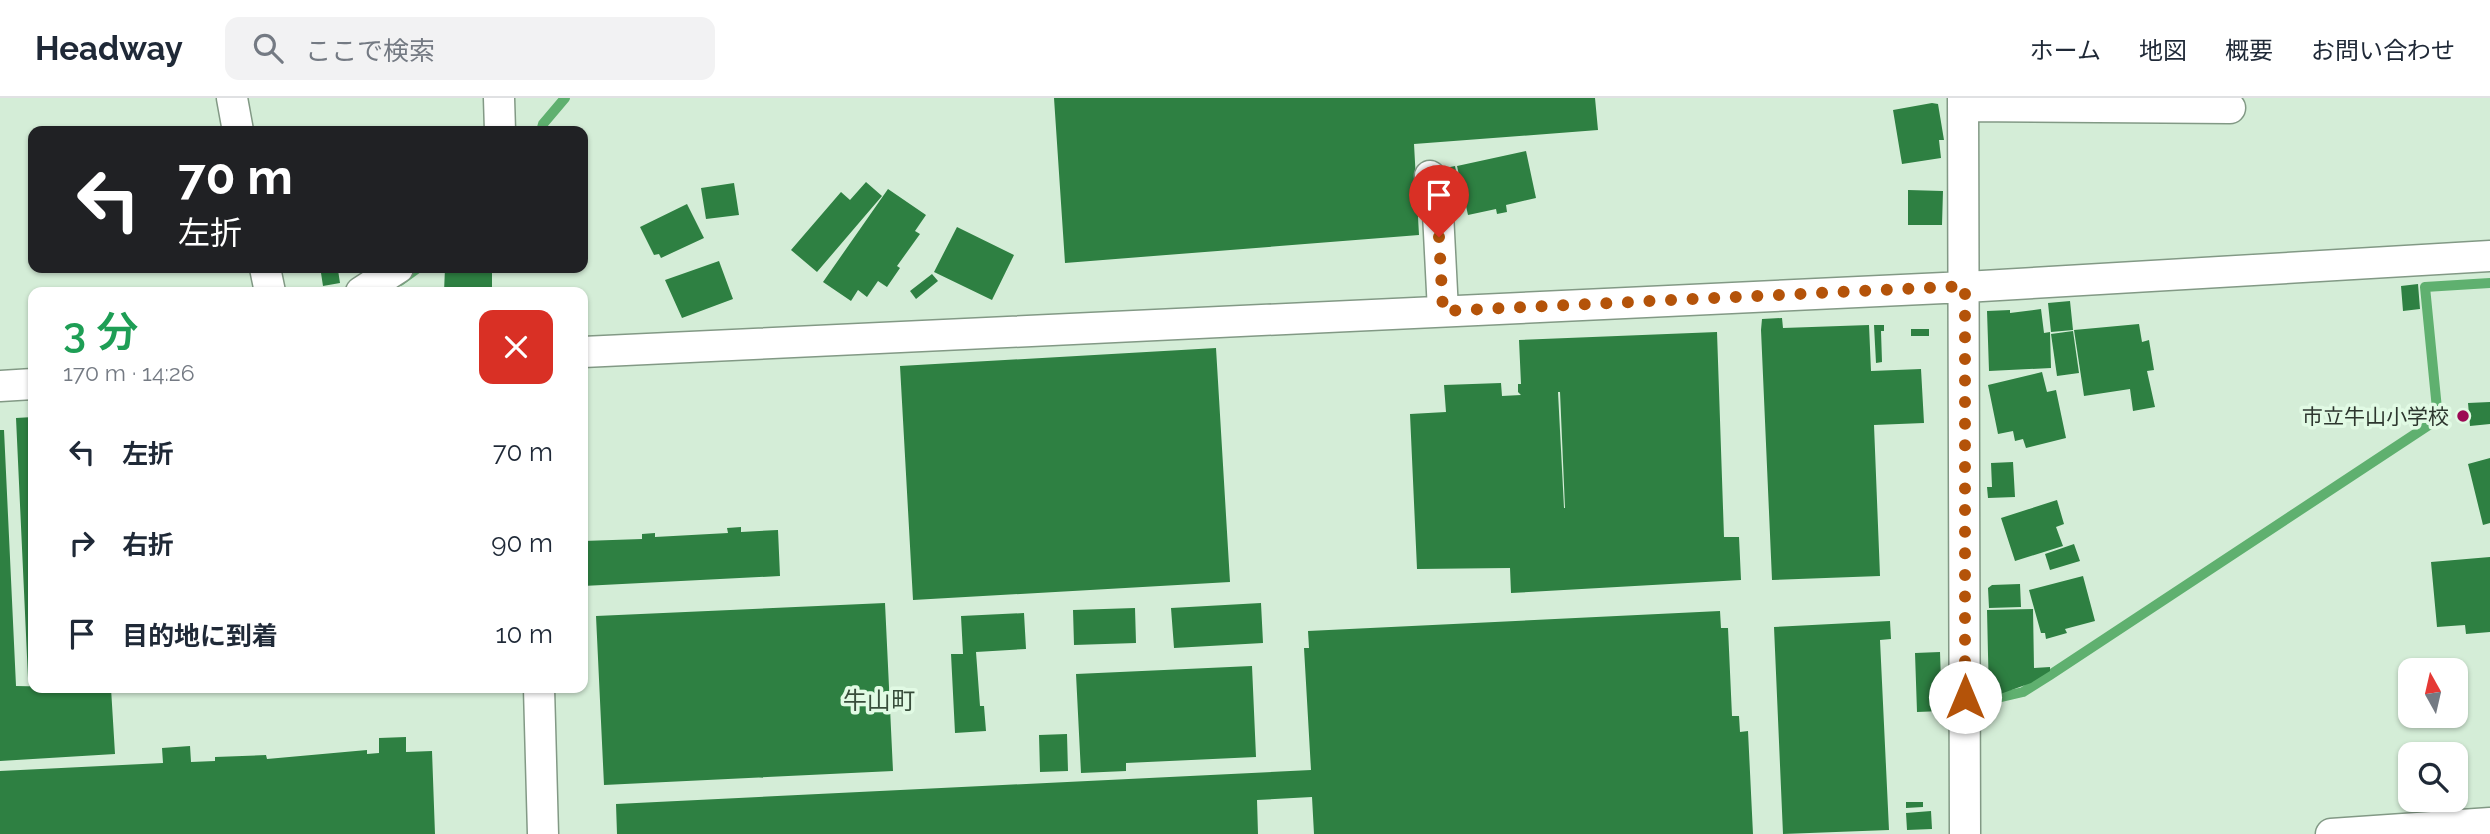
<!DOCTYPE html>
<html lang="ja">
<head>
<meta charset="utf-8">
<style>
	:root { --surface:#fff; --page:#f2f2f3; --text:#1f2937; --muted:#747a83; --line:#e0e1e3 }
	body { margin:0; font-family:Raleway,"Noto Sans JP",sans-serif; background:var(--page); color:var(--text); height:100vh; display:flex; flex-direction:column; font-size:26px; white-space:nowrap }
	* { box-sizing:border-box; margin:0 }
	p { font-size:23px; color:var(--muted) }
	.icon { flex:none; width:38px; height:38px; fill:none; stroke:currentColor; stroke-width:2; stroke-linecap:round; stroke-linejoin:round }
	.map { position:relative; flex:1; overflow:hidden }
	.drawer { position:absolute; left:28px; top:189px; width:560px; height:406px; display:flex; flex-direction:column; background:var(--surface); border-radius:14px; box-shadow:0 2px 5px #0004 }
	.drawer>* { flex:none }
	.guide { position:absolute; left:28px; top:28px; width:560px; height:147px; border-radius:14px; box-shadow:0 2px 5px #0004; background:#202124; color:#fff; overflow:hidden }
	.needle { width:46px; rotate:352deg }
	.fabs { position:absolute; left:2398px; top:560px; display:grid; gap:14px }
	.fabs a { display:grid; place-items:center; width:70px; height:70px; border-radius:14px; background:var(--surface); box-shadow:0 2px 5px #0004; font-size:35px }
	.pin { position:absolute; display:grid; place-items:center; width:60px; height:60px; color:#fff; margin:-72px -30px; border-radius:50% 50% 50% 0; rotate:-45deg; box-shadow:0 0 7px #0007 }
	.pin .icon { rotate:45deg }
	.me { position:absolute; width:77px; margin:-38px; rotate:0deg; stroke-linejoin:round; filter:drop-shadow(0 0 5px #0008) }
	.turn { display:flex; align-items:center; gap:24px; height:147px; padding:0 35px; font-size:32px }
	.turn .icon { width:91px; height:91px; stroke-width:2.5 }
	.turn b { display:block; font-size:49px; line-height:60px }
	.round { display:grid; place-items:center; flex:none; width:74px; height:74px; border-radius:14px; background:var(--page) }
	.headline { display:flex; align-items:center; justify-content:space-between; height:119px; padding:0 35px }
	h1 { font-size:42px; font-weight:600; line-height:52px; color:#1e9e55 }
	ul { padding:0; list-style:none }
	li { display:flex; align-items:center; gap:21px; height:91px; padding:0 35px }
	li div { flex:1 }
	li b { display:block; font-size:26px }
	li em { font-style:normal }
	header { display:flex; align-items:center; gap:42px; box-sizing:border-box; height:98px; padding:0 35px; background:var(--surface); border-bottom:2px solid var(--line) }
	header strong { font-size:33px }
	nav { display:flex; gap:38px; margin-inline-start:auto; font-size:24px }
	.search { width:490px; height:63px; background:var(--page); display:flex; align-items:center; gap:18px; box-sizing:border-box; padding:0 24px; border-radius:14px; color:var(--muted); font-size:26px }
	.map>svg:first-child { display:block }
</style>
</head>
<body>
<header>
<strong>Headway</strong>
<div class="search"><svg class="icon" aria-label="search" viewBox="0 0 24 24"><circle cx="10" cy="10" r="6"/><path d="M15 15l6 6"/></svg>ここで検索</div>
<nav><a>ホーム</a><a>地図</a><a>概要</a><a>お問い合わせ</a></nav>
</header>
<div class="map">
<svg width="2490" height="736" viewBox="0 0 2490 736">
	<rect width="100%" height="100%" fill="#d4edd7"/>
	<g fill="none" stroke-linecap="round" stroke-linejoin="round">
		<path stroke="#5fb06f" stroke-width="10" d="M541,33l2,-7 22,-26
			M400,183l18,-13
			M1993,601l30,-7 27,-17 388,-256 -13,-132 65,-4"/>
	</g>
	<path fill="#2e8042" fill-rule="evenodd" d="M1054,0h541l3,32 -184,14 5,91 -354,28z
		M1932,5l6,1 6,36h-5l2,18 -39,6 -9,-54z
		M1526,53l10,47 -30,7 1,7 -10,2 -1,-5 -28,6 -11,-49z
		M1455,68l7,33 -20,4 -6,-33z
		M866,84l16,14 -65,76 -26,-22 50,-58 9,8z
		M734,85l5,32 -33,4 -5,-31z
		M888,91l38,26 -11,16 5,3 -23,32 3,2 -13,19 -9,-6 -11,16 -9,-7 -7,11 -28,-19z
		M1908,92l35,1 -1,34h-34z
		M687,106l17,34 -43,20 -2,-4 -5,1 -14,-28z
		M957,129l57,28 -22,45 -58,-28z
		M719,163l14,38 -51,19 -17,-38z
		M445,170h47v24h-48z
		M338,172l2,13 -17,3 -2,-13z
		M932,176l6,7 -22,18 -6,-8z
		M2418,186l2,25 -17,2 -2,-25z
		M2070,203l3,29 -22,2 -3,-29z
		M2041,211l3,24 6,-1 1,36 -62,3 -2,-60 23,-1v3z
		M1782,220l1,10 86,-3 2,46 50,-2 3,54 -50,2 6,151 -108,4 -11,-250 1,-11z
		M2139,226l3,18 7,-2 5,30 -7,1 8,36 -22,4 -3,-22 -46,7 -10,-66z
		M1874,227h10v6h-3l1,31 -6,1z
		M1911,231h18v7h-18z
		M2073,233l6,42 -22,3 -6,-42z
		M1717,234l7,205h15l2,43 -230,13 -1,-25 -93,1 -7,-155 36,-2 -2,-27 57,-2 1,13 19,-1 -3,-3v-8h3l-2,-44zM1558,294h2l5,116h-1z
		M1216,250l14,234 -317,18 -13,-234z
		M2042,274l5,20 9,-2 10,48 -40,10 -3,-9 -8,2 -2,-10 -15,3 -10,-49z
		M2490,304v22l-20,2 -2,-23z
		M33,319v260l-5,1 -12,-260z
		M0,332h4l12,256 95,2 4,66 -115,7z
		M2490,360v65l-7,2 -15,-61z
		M2013,364l2,35 -27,1 -1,-11h5l-1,-24z
		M2057,402l7,24 -8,3 7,19 -48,15 -14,-43z
		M741,429v5l37,-2 2,46 -197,10v-45l59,-2v-5l13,-1v4l73,-4 -1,-5z
		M2074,446l6,17 -30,9 -5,-16z
		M2490,459v75l-24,2 -1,-9 -28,2 -6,-65z
		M2083,478l12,45 -30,8 2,4 -21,6 -1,-6h-4l-12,-43z
		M2020,486l1,23 -32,1 -1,-20 4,-3z
		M885,505l8,168 -289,14 -8,-169z
		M1261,505l2,40 -89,5 -3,-40z
		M1135,510l1,35 -62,2 -1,-35z
		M2033,511l1,59 16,-1v4l-19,12 -42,15 -2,-88z
		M1720,513l1,17h7l4,88h7l1,16 8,-1 5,103h-439l-2,-37 -55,3 1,34h-641l-1,-30 695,-34 -7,-122h5l-1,-17z
		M1024,515l2,36 -50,3 4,54h4l2,25 -31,2 -4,-79h12l-2,-38z
		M1890,523l1,18 -11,1 9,190 -106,4 -9,-207z
		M1940,554l2,59 -25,1 -2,-59z
		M1252,568l4,91 -130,6v8l-45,2 -5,-99z
		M1067,636l1,37 -28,1 -1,-37z
		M406,639v15l26,-1 3,83h-435v-63l163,-8 -1,-15 28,-2 1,16 24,-1v-4l51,-2 1,4 100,-9v4l12,-1v-15z
		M1906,704h17v5l-17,1z
		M1931,713l1,18 -25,1 -1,-17z"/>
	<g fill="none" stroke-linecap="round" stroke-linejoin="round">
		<g stroke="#829985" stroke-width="33">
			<path id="minor" d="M232,0l6,33
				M499,0l1,33
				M1963,0l2,736
				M1963,8l267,2
				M1430,78l8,37 5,98
				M265,170l5,24
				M361,194l37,-24
				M583,254l1382,-65 525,-31
				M0,288l33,-2
				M539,590l4,146
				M2331,736l159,-11"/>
		</g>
		<use href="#minor" stroke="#fff" stroke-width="30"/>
	</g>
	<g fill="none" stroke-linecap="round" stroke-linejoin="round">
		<path stroke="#b45309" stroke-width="12" stroke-dasharray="0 21.6" d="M1439,139l4,74 522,-25v411"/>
	</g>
	<circle fill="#9c0854" stroke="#e1fae4" stroke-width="2.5" cx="2463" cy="318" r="7"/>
	<g text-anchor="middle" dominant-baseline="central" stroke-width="7" stroke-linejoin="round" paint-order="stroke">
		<g font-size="21" fill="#2d362e" stroke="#e1fae4" text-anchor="end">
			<text x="2449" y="318">市立牛山小学校</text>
		</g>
		<g font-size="24" fill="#384d3b" stroke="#e1fae4">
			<text x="879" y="602">牛山町</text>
		</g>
	</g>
</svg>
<div class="fabs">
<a><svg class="needle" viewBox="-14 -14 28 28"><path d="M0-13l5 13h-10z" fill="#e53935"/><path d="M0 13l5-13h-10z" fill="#747a83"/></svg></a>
<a><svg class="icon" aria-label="search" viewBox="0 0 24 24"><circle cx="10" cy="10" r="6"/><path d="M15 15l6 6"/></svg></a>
</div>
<div class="pin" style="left:1439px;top:139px;background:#d93025"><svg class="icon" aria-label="arrive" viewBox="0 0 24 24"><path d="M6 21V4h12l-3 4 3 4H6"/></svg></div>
<svg class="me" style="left:1965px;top:599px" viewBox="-20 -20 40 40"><circle r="19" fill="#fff"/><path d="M0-13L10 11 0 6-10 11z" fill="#b45309"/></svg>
<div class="guide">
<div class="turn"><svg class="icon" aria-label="left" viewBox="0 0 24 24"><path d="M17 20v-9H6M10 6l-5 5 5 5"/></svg><div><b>70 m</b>左折</div></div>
</div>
<section class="drawer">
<div class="headline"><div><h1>3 分</h1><p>170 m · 14:26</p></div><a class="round" style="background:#d93025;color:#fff"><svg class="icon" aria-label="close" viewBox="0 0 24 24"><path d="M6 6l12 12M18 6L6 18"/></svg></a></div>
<ul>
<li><svg class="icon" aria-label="left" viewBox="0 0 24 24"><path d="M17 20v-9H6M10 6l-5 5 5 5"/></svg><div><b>左折</b></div><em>70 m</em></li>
<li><svg class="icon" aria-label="right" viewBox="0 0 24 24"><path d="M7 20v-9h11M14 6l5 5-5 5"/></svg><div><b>右折</b></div><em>90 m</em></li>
<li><svg class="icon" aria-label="arrive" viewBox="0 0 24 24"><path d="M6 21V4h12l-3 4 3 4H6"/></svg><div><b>目的地に到着</b></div><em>10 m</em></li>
</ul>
</section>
</div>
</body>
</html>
